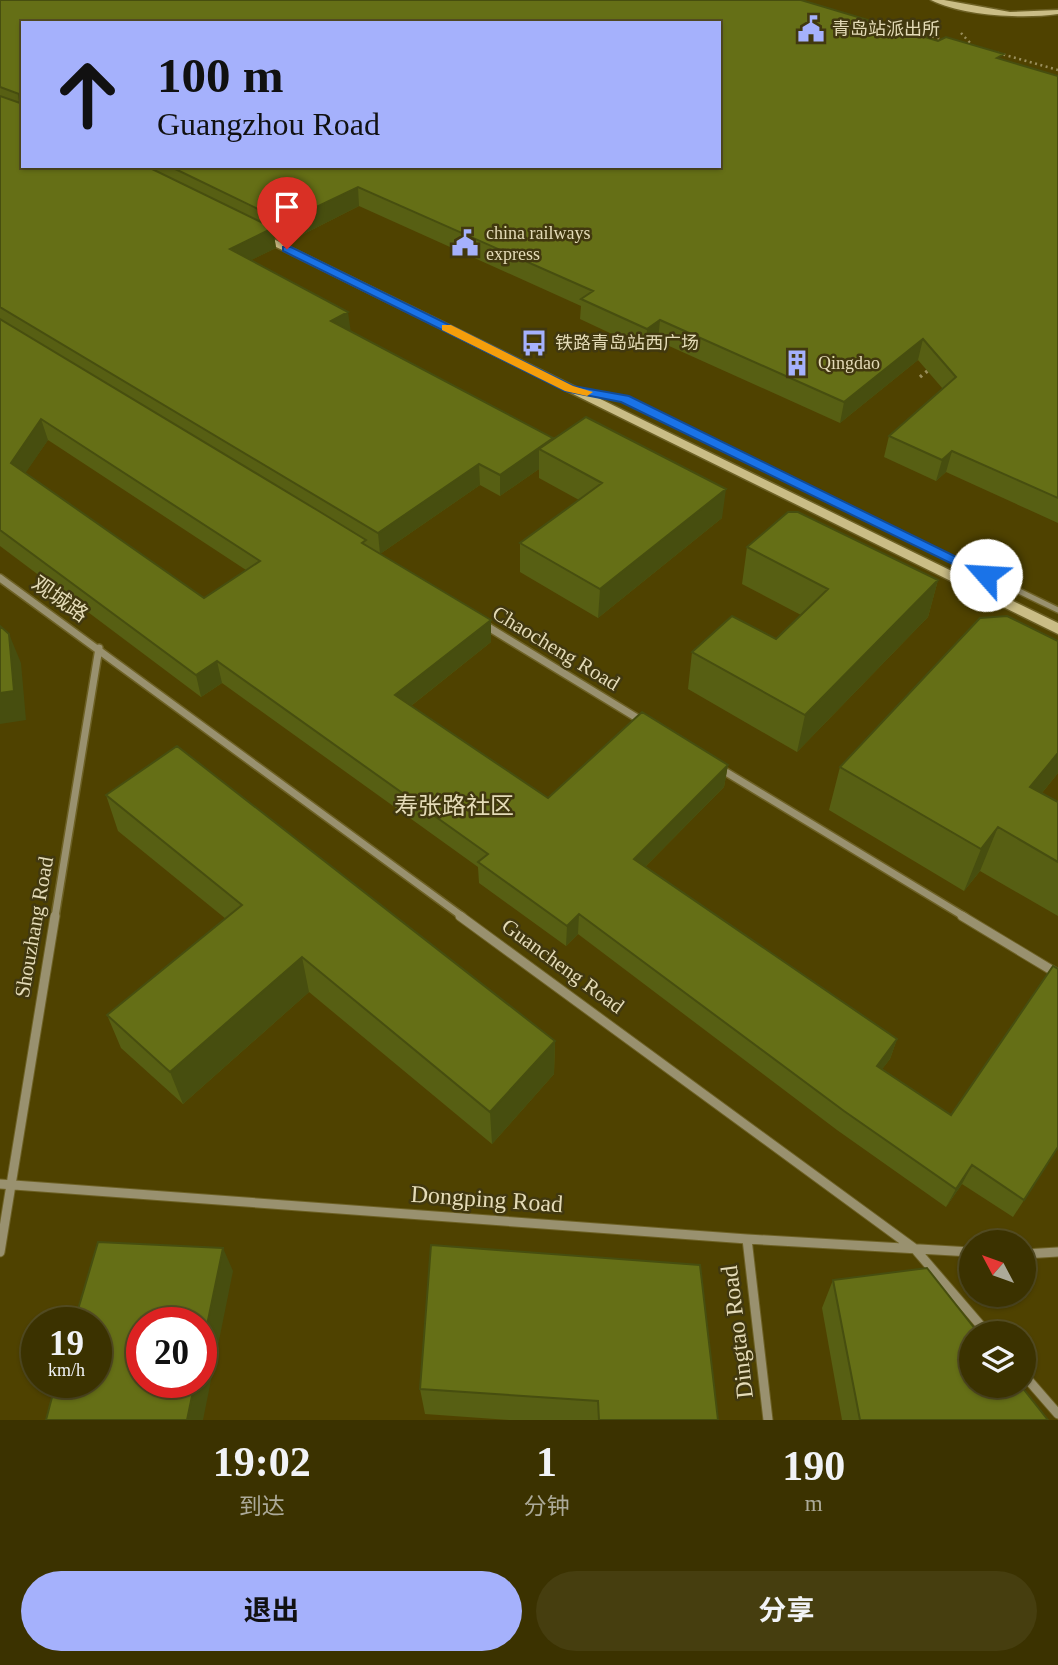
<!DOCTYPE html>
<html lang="zh">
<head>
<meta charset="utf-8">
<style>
	:root { --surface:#3b3200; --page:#463e0f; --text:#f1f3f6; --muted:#acaa99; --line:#544d22; --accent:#a5b1fc }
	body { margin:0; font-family:"Times New Roman","Noto Sans SC",serif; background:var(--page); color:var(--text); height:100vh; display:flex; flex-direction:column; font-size:26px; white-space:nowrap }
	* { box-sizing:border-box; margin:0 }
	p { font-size:23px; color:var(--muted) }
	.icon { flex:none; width:38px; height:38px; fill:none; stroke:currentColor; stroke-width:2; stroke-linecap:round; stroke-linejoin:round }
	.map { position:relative; height:1420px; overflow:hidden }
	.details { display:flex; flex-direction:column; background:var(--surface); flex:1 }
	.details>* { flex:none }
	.banner { position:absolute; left:21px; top:21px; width:700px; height:147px; border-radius:0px; box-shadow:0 2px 5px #0004,0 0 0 2px var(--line); background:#a5b1fc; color:#111; overflow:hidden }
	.needle { width:46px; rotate:311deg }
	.buttons { position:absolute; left:959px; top:1230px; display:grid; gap:14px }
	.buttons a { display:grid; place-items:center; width:77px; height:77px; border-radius:50%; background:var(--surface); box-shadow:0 2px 5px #0004,0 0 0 2px var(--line); font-size:35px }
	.speed { position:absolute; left:21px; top:1307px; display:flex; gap:14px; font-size:35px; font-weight:700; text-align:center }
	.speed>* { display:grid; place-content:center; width:91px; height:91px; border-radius:50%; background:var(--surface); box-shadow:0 2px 5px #0004,0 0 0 2px var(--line); line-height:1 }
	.speed small { font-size:18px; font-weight:400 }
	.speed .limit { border:10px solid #d22; background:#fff; color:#111 }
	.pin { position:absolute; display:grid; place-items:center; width:60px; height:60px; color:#fff; margin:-72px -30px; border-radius:50% 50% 50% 0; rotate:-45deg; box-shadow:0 0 7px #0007 }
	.pin .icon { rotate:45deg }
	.me { position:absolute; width:77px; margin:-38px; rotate:296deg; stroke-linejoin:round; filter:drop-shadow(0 0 5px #0008) }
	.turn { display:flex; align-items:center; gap:24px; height:147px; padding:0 21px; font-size:32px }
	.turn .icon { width:91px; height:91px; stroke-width:2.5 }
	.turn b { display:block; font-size:49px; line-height:60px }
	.eta { display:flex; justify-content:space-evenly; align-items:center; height:119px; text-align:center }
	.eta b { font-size:42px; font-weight:700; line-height:49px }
	.primary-button { display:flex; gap:14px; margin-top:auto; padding:14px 21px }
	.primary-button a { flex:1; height:80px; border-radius:42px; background:var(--accent); color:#111; font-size:28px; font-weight:700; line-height:80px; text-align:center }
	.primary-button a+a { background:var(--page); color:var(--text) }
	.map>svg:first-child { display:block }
</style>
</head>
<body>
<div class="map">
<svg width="1058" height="1420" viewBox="0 0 1058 1420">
	<rect width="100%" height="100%" fill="#4f4200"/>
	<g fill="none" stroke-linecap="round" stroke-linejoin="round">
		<g stroke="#6d6125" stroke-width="6">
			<path id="lane-far1" d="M579,390l46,9 268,131"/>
		</g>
		<g stroke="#6d6125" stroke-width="8">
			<path id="lane" d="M889,528l169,82"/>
		</g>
		<g stroke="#6d6125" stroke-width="10">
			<path id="street-far1" d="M0,578l463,339
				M485,625l157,96
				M721,769l244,148
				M55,917l44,-269"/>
		</g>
		<g stroke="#6d6125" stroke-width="11">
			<path id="street" d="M460,916l455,333 73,85
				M962,916l96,58
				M0,1184l747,55 224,13
				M747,1239l21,181
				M0,1252l55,-336
				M1024,1254l34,-2
				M1024,1375l34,39"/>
		</g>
		<g stroke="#6d6125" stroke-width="3">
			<path id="secondary" d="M931,0h13l66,12 48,-2v4c-35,5 -95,2 -127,-14z
				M259,232l799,391v11l-802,-397v-4z"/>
		</g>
		<path stroke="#998e5b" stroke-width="2.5" stroke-dasharray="2 3.5" stroke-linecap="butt" d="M896,32l6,-4 42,12
			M961,33l12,13
			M998,53l60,17"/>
		<path stroke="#998e5b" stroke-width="3.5" stroke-dasharray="2.5 4.5" stroke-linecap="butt" d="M920,377l10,-8"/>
		<use href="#lane-far1" stroke="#99916f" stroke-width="4.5"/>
		<use href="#lane" stroke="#99916f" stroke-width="5"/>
		<use href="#street-far1" stroke="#99916f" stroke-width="7"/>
		<use href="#street" stroke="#99916f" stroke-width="9"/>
		<use href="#secondary" fill="#cabd86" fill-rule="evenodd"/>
	</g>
	<path fill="#575f13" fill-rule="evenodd" d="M0,0l1002,60 56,16v447l-112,-51 -10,9 -52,-24 5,-21 54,-47 -25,-29 -78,63 -182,-82 -12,9 -66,-31 1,-13 -222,-100 -71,36 -14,-7 2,13 -25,12 99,71 203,109 169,78 -124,100 -78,-46v-29l59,-43 -40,-22v-9l-39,27 -20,-11 -100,69 111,66v22l-80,64 137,92 180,-33 -4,22 -79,80 252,172 -7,20 -8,10 69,46 107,33 -45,69 -51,-33 -16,23 -109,-77 -259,-196 -12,12 -87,-63 -1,-16 -256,-184 -21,14 -201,-151zM23,23l696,143h-696zM48,440l198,130 -42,28 -179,-125z
		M747,547l191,33 -10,37 -131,135 -109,-63 4,-37 84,-13 25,-24 -59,-31z
		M840,767l218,6 -16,20 16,9v114l-78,-45 -16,20 -135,-81z
		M106,795l449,246 -1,33 -62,70 -183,-152 -126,112 -62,-56 -14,-33 119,-96 -108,-88z
		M431,1245l287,175h-209l-84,-6 -5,-25z
		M833,1280l215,140h-206l-20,-112z"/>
	<path fill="#474e0f" d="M358,187l1,19 -71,36 -3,-20z
		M273,228l3,20 -43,21 -3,-20z
		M348,312l3,21 -20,-12z
		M660,320l-2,21 -12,9 1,-21z
		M923,339l-5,21 -78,63 4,-21z
		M41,419l7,21 -30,44 -7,-21z
		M553,438v18l-14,-7v20l-39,27v-21z
		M952,451l-6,21 -10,9 6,-21z
		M479,464l1,21 -100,69 -2,-21z
		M726,489l-4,29 -124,100 2,-29z
		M938,580l-10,37 -131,135 8,-37z
		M491,620v22l-94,75 -2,-22z
		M9,634l12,29 5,57 -26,4v-31z
		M217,661l5,22 -21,14 -5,-22z
		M1058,753v20l-46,57 18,-43z
		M728,765l-4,22 -92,93 2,-21z
		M998,827l-18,44 -16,20 17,-42z
		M579,914l-1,20 -12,12 1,-20z
		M302,957l7,35 -126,112 -13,-32z
		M897,1039l-7,20 -20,26 7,-19z
		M555,1041l-1,33 -62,70 -2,-32z
		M972,1165l-10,19 -16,23 10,-18z
		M223,1248l10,23 -30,149h-16l8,-38h6v-28z"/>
	<path fill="#656f16" stroke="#474e0f" stroke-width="2" fill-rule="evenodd" d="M0,0h801l137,41 8,-4 58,17 -7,4 61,18v422l-106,-47 -10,9 -53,-24 67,-59 -33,-38 -79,63 -184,-82 -13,9 -66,-30 12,-8 -235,-104 -73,35 -116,-56h550v-143h-696v143h123l127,62 -43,21 118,63 -17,9 222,117 -53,37 -21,-11 -101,69 -378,-226v-211l20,7 -1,-9 -19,-7z
		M0,319l317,191 49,30 -4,3 129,77 -96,75 153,103 94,-86 86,53 -94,94 263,180 -20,27 74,49 102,-149 5,3v178l-34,53 -52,-35 -16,24 -112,-78 -265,-197 -12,12 -89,-64 10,-8 -271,-193 -21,14 -196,-145zM41,419l219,142 -56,37 -193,-135z
		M586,417l140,72 -126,100 -80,-46 82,-60 -63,-34z
		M788,512h10l140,68 -133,135 -113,-63 40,-36 44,23 52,-50 -81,-42z
		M1007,616l51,25v112l-28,34 28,15v60l-60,-35 -17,22 -141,-82 140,-149z
		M0,626l9,8 5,57 -14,2z
		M177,746l378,295 -65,71 -188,-155 -132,115 -63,-57 135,-110 -136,-110z
		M98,1242l125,6 -22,106v-31h-59v59h53l-8,38h-141l10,-38h40v-59h-22z
		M431,1245l269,20 18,155h-119l-1,-19 -178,-12z
		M927,1268l52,66h-8v52h50l27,34h-188l-27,-140z"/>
	<path fill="#1a73e8" stroke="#114b97" stroke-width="2" d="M283,247h8l282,139 56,10 364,179 -2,3h-10l-360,-176 -56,-11 -282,-140z"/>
	<path fill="#f59e0b" d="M442,325h9l122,61 20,6 -6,4 -22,-5 -123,-61z"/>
	<defs>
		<g id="civic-bare" transform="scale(2.1)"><path d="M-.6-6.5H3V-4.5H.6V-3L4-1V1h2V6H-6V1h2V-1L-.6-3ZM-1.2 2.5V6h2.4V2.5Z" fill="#a5b1fc" stroke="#41380f" stroke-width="2.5" paint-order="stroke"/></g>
		<g id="bus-bare" transform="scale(2.1)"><path d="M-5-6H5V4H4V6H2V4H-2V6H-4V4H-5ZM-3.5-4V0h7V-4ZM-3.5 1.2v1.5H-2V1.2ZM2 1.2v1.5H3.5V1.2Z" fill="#a5b1fc" stroke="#41380f" stroke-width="2.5" paint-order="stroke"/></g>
		<g id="building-bare" transform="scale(2.1)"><path d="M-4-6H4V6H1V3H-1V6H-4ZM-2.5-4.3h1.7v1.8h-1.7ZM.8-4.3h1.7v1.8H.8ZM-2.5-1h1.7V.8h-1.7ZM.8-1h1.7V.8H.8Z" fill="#a5b1fc" stroke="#41380f" stroke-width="2.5" paint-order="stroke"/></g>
	</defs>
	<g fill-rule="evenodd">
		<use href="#civic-bare" x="811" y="29"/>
		<use href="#civic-bare" x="465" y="243"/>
		<use href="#bus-bare" x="534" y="343"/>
		<use href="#building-bare" x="797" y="363"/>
	</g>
	<g text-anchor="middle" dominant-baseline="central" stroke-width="5" stroke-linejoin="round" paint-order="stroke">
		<g font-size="18" fill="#e4dbb7" stroke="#41380f" text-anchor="start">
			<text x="832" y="29">青岛站派出所</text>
			<text x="486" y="233">china railways<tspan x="486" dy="21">express</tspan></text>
			<text x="555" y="343">铁路青岛站西广场</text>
			<text x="818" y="363">Qingdao</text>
		</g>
		<g font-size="21" fill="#e4dbb7" stroke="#41380f">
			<text transform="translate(60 599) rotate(35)">观城路</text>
			<text transform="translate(556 648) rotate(31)">Chaocheng Road</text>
			<text transform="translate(34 927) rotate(-80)">Shouzhang Road</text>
			<text transform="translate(563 966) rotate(36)">Guancheng Road</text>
		</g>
		<g font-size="24" fill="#e4dbb7" stroke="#41380f">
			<text x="454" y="806">寿张路社区</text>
		</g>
		<g font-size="24" fill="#e4dbb7" stroke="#41380f">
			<text transform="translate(487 1199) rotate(4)">Dongping Road</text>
			<text transform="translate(737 1332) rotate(-97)">Dingtao Road</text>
		</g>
	</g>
</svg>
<div class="buttons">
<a><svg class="needle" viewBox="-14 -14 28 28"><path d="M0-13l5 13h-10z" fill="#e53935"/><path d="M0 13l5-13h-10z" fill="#acaa99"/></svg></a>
<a><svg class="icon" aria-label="layers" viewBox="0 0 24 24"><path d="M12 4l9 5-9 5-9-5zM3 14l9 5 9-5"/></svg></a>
</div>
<div class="speed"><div>19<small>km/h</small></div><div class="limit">20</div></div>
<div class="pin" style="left:287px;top:249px;background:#d93025"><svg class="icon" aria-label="arrive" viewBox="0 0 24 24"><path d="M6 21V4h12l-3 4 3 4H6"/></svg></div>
<svg class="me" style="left:986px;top:575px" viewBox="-20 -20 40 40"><circle r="19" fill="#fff"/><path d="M0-13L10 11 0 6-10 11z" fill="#1a73e8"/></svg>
<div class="banner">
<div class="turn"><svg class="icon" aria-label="ahead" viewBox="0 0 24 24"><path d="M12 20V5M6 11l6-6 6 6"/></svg><div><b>100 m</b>Guangzhou Road</div></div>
</div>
</div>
<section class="details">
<div class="eta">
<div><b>19:02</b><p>到达</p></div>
<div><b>1</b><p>分钟</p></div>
<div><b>190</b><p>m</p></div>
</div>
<div class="primary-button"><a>退出</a><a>分享</a></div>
</section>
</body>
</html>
